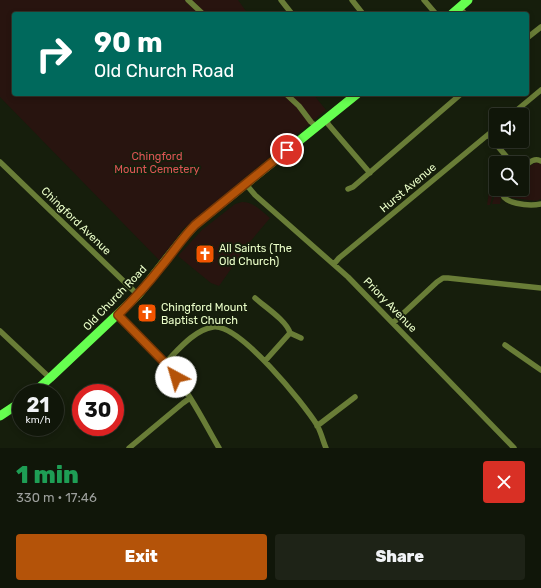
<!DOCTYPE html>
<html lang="en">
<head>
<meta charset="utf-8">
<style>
	:root { --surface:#101609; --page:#1e2317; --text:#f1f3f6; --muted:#9c9f9c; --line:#30352a; --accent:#b45309 }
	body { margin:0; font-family:Rubik,sans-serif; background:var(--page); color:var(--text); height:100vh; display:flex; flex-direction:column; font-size:15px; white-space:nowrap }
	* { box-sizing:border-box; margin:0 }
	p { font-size:13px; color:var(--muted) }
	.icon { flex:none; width:22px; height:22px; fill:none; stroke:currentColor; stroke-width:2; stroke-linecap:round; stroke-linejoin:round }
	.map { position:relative; height:448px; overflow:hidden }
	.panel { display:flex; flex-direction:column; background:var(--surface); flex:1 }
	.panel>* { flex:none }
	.guide { position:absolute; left:12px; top:12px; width:517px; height:84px; border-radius:4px; box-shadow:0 2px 6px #0003,0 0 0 1px var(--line); background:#00695c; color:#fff; overflow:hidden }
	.fabs { position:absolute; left:489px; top:108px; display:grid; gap:8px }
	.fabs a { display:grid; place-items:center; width:40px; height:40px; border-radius:4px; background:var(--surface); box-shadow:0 2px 6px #0003,0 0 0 1px var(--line); font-size:20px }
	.speed { position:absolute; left:12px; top:384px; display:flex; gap:8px; font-size:20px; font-weight:700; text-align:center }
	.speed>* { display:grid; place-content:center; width:52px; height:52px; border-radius:50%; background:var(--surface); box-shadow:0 2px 6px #0003,0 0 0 1px var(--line); line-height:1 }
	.speed small { font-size:10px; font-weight:400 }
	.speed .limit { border:6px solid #d22; background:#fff; color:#111 }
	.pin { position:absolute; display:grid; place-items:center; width:34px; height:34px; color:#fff; margin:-17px; border:2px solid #fff; border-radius:50%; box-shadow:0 1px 4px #0007 }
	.me { position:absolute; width:44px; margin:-22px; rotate:321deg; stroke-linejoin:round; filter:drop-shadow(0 0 3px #0008) }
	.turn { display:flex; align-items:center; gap:14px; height:84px; padding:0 16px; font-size:18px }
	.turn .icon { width:52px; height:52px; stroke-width:2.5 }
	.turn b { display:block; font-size:28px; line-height:34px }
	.round { display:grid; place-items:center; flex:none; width:42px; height:42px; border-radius:4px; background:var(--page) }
	.head { display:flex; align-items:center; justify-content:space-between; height:68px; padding:0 16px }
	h1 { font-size:24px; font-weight:800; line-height:30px; color:#1e9e55 }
	.action { display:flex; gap:8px; margin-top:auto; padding:8px 16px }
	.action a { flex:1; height:46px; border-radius:4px; background:var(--accent); color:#fff; font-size:16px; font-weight:800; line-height:46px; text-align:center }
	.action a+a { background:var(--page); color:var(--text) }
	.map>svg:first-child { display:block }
</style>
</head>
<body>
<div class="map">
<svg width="541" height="448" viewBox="0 0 541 448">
	<rect width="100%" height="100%" fill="#161e0c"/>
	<path fill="#28140f" d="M0,0h238l10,14h-234v80h299l13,16 -143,119 -23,32 -160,-164z
		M537,162l4,2v35l-5,2 -23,-3 -4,-1 -4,-5v-3h17v-17l11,-8z
		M495,187l-5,18h-3l2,-13z
		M499,189l2,9 -1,6h-8l3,-10z
		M242,202c12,0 19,9 28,16l-21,25 -30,43 -8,-3 -33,-27 24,-26 33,-26z"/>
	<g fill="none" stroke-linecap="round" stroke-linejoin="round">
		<path stroke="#697d37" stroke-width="5.5" d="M188,0l15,14
			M281,0l11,14
			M352,0l11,14
			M424,0l12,14
			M459,7l6,7
			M527,38l14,-11
			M286,94l13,12 12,16 6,5
			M511,115l30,-25
			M327,119l1,5 42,49
			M488,135l24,28
			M0,162l138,133
			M522,168c6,-4 11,-11 19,-7
			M245,183l10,12 93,82 166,171
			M348,189l5,-2 108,-93
			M502,189c-3,16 29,17 39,15
			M334,264l5,-6 157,-130
			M255,298c10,9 32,23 35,35l-25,28
			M118,315c20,20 41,39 58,62 17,22 29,47 43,71
			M393,323l44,-41 6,-4h5l93,10
			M0,331l50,47
			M290,333l11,5
			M505,345l36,25
			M165,363c13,-13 29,-33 48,-36 26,-4 91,77 104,98 4,7 6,16 9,23
			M317,426l38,-29
			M129,448l54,-45 7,-5"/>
		<path stroke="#66ff50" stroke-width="9" d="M452,14l16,-14
			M33,393l17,-15 88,-83 46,-58 11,-12 162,-131
			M0,416l21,-14"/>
	</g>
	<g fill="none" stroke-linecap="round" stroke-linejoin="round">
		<g stroke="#753606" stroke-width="10">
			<path id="route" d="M176,377l-11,-14 -47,-48c15,-15 29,-30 42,-47 12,-14 22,-30 35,-43l92,-75"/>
		</g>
		<use href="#route" stroke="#b45309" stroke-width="7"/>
	</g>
	<defs>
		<g id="church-square" transform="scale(1)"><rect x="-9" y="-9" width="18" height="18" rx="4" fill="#f35400" stroke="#161e0c"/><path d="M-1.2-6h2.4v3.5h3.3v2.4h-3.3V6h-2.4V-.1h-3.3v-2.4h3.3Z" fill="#fff"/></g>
	</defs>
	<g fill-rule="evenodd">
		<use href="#church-square" x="205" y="254"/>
		<use href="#church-square" x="147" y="313"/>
	</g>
	<g text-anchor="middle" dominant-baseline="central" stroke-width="4" stroke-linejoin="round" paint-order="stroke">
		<g font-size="11" fill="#de5656" stroke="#161e0c">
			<text x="157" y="156">Chingford<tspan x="157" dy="13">Mount Cemetery</tspan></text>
		</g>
		<g font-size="11" fill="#ebffc9" stroke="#161e0c">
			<text transform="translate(408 188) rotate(-40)">Hurst Avenue</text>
			<text transform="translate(76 221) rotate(44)">Chingford Avenue</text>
			<text transform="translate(115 298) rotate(-46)">Old Church Road</text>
			<text transform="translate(390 305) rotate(46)">Priory Avenue</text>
		</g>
		<g font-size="11" fill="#ebffc9" stroke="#161e0c" text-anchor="start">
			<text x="219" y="248">All Saints (The<tspan x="219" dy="13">Old Church)</tspan></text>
			<text x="161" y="307">Chingford Mount<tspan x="161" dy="13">Baptist Church</tspan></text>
		</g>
	</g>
</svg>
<div class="fabs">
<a><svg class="icon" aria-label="sound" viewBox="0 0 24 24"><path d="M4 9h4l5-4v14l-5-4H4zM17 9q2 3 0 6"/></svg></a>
<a><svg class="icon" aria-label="search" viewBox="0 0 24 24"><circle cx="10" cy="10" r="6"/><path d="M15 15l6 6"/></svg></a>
</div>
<div class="speed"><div>21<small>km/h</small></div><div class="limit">30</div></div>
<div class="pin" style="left:287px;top:150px;background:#d93025"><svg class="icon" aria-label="arrive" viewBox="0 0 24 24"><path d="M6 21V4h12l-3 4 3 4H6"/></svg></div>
<svg class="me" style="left:176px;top:377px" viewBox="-20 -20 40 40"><circle r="19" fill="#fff"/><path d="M0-13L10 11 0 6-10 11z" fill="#b45309"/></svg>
<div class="guide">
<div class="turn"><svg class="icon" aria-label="right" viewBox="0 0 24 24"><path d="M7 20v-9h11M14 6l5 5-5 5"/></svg><div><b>90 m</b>Old Church Road</div></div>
</div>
</div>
<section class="panel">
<div class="head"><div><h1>1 min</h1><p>330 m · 17:46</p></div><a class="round" style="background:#d93025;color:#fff"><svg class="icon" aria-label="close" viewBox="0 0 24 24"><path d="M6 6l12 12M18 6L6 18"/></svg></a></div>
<div class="action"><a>Exit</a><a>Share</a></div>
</section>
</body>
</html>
